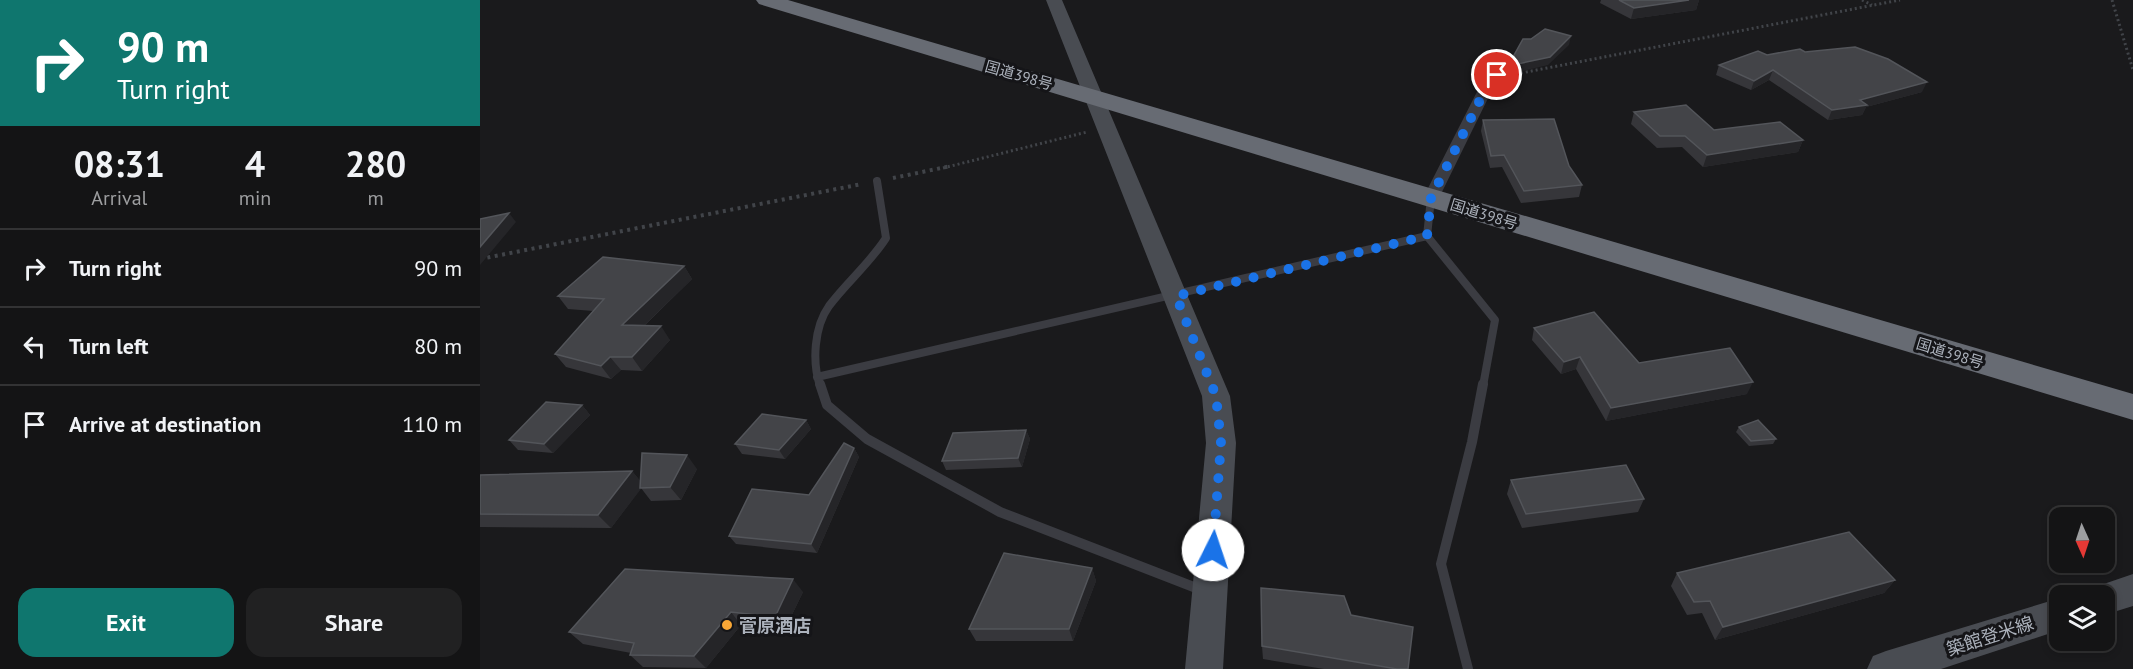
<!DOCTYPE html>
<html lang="en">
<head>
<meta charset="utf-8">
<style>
	:root { --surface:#141415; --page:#212122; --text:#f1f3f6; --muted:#9d9ea0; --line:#333334; --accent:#0f766e }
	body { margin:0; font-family:"PT Sans","Noto Sans JP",sans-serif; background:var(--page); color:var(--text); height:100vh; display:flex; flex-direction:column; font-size:22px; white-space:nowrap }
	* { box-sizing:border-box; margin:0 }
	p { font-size:20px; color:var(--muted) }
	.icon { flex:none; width:33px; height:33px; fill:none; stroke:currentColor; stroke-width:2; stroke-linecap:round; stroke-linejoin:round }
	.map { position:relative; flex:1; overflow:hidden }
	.drawer { display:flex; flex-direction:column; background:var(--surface); width:480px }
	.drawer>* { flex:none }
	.guide { background:#0f766e; color:#fff; overflow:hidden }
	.needle { width:39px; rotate:177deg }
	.tools { position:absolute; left:1569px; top:507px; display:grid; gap:12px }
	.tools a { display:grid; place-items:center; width:66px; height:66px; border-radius:12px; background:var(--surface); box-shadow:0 3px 9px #0003,0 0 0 2px var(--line); font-size:30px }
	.pin { position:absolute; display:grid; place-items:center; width:51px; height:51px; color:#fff; margin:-26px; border:3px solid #fff; border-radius:50%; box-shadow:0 2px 6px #0007 }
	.me { position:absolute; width:66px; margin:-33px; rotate:4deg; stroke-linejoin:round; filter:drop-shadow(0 0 4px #0008) }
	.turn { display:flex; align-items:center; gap:21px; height:126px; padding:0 18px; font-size:27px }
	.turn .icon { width:78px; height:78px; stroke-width:2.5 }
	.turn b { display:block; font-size:42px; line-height:51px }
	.eta { display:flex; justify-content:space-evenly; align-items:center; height:102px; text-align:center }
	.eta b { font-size:36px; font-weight:700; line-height:42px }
	.button { display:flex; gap:12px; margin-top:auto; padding:12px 18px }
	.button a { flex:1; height:69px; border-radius:18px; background:var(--accent); color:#fff; font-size:24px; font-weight:700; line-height:69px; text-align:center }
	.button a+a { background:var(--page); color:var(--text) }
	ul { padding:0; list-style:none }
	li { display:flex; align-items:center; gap:18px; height:78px; padding:0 18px; border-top:2px solid var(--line) }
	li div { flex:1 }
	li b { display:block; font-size:22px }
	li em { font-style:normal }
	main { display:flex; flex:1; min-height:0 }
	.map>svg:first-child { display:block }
</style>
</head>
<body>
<main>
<section class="drawer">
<div class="guide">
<div class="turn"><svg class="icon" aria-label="right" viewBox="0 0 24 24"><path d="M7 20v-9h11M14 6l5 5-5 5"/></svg><div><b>90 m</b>Turn right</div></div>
</div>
<div class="eta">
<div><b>08:31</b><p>Arrival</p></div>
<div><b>4</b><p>min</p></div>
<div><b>280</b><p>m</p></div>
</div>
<ul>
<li><svg class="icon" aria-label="right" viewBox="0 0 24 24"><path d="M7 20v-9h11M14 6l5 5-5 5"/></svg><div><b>Turn right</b></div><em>90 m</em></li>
<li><svg class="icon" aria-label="left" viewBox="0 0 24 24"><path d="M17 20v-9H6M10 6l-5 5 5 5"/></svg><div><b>Turn left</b></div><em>80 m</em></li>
<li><svg class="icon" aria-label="arrive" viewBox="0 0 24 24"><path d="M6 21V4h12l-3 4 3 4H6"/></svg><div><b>Arrive at destination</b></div><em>110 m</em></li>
</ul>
<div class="button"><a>Exit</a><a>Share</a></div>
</section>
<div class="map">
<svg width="1653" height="669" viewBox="0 0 1653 669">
	<rect width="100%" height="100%" fill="#1a1a1c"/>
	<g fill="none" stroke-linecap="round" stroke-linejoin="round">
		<path stroke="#414449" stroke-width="3" stroke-dasharray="2 3" stroke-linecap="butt" d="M1382,0l10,5
			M1632,0l21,70
			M1036,74l384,-74
			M463,168l144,-36"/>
		<path stroke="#414449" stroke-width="4" stroke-dasharray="3 4.5" stroke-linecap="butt" d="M413,178l58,-12
			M0,259l382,-75"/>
		<path stroke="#3b3c42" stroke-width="8" d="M951,198l-4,38 68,84 -12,66
			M337,377l610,-141
			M340,386c-8,-24 -6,-59 9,-80 18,-24 41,-43 57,-68l-9,-57"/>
		<path stroke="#3b3c42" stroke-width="10" d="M340,384l7,21 40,34 133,73 204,79
			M988,669l-27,-105 31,-122 11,-58"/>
		<path fill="#3b3c42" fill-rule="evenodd" d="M1017,71l7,4 -8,7 -57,116 -2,3h-12l-2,-3 60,-118z"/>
		<path fill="#494c52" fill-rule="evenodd" d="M566,0h16l168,396 6,47 -13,226h-38l21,-226 -4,-47z
			M1653,574v32l-29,9v-19h-16l4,-8z
			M1580,598v32l-119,39h-74l6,-13 13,-5z"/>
		<path fill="#676b73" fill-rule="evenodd" d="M276,0h32l1345,394v26l-1374,-416z"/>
	</g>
	<path fill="#36363a" d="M1121,0h98l-3,10 -65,9 -31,-16z
		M1325,52l117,40 -56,15 -4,8 -34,5 -59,-40 -18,10 -35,-15 3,-10 48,-10z
		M1154,112l80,18 89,10 -5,12 -95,15 -21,-20 -25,1 -26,-24z
		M1003,120l86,46 13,19 -3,12 -58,6 -19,-36 -12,1 -9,-37z
		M204,266l8,13 -48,47 26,14 -28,31 -21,-1 -10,9 -45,-12 -11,-13 38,-43 -25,-2 -10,-13z
		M1054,328l105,35 108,31 -141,27 -30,-52 -15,5 -29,-34z
		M102,405l8,10 -37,38 -35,-3 -9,-10z
		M326,420l5,9 -26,30 -43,-5 -7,-10z
		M1259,427l37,12 -3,5 -24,2 -13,-14z
		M546,430l4,9 -8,28 -76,3 -4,-9z
		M374,448l5,9 -42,96 -81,-9 -7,-8 80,-41z
		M217,469l-16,31 -30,1 -10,-13 -30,40 -131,-1v-52l152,-4 8,10z
		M1031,480l133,19 -6,13 -116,16 -15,-34z
		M612,568l4,13 -23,60h-97l-7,-12z
		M1197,573l218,7 -11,13 -169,47 -13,-27 -15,2 -16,-29z
		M323,592l-18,37 -44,-4 -35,43 -63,-1 -13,-12 1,-2 -48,-9 -14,-12z
		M871,615l57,54h-84l-61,-10 -1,-13z"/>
	<path fill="#252528" d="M1209,0h10l-3,10 -65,9 3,-11z
		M1091,36l-2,9 -21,20 -42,10 2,-9z
		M1293,70l-4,10 -18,10 3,-9z
		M1447,82l-5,10 -56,15 -4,8 -34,5 4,-10 28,-10z
		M1323,140l-5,12 -95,15 4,-12z
		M29,213l7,9 -36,43v-18z
		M204,266l8,13 -61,59 -9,-13z
		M181,326l9,14 -28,31 -10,-14z
		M130,357l11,13 -10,9 -10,-13z
		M1100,357l-4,12 -15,5 3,-12z
		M1273,382l-6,12 -141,27 5,-13z
		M102,405l8,10 -37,38 -9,-9z
		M326,420l5,9 -26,30 -6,-9z
		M546,430l4,9 -8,28 -4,-9z
		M374,448l5,9 -42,96 -6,-9z
		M207,455l10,14 -16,31 -11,-13z
		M152,471l12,14 -33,43 -13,-13z
		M612,568l4,13 -23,60 -4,-12z
		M313,579l10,13 -18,37 -10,-12z
		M1415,580l-11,13 -169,47 8,-13z
		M251,612l10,13 -35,43 -12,-12z"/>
	<path fill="#434448" stroke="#53555a" stroke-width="1.5" d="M1139,0h70l-55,8z
		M1065,29l26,7 -21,21 -42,9 15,-27h8z
		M1375,47l33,12 39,23 -67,18 7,5 -35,5 -59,-40 -19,11 -35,-16 39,-14 9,4 33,-6 5,3z
		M1206,105l28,25 66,-8 23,18 -96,15 -22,-19h-25l-26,-24z
		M1074,119l15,47 13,19 -58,6 -20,-36 -13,1 -8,-36z
		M29,213l-29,34v-28z
		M123,257l81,9 -62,59 39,1 -29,31h-22l-9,9 -46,-12 49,-55 -46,-3z
		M1114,312l45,51 91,-15 23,34 -142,26 -31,-51 -16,5 -30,-34z
		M66,402l36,3 -38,39 -35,-4z
		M282,414l44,6 -27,30 -44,-6z
		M1278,420l18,19 -25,2 -12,-14z
		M546,430l-8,28 -76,3 11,-28z
		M364,443l10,5 -43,96 -82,-8 23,-47 57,6z
		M162,453l45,2 -17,32 -30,1z
		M1146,465l18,34 -118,15 -15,-34z
		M152,471l-34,44 -118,-1v-39z
		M1369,532l46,48 -172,47 -13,-26 -16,1 -17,-29z
		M524,553l88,15 -23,61h-100z
		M145,569l168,10 -18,38 -44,-5 -37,44 -64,-1 4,-12 -65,-11z
		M781,588l83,8 7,19 62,12 -5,42h-11l-135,-23z"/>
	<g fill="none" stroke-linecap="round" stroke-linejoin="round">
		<path stroke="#1a73e8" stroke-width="10" stroke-dasharray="0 18" d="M733,550l8,-107 -5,-47 -40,-100 251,-60 4,-38 59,-118 7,-5"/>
	</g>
	<circle fill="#f9a736" stroke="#151518" stroke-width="2" cx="247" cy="625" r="6"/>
	<g text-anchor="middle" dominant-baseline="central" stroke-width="6" stroke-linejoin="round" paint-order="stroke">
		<g font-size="15" fill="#acb2bc" stroke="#151518">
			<text transform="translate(539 75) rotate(16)">国道398号</text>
			<text transform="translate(1004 214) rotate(17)">国道398号</text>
			<text transform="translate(1470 353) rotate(17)">国道398号</text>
		</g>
		<g font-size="18" font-weight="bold" fill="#acb2bc" stroke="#151518" text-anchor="start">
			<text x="259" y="625">菅原酒店</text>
		</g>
		<g font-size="18" fill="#acb2bc" stroke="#151518">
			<text transform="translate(1510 636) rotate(-18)">築館登米線</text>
		</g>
	</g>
</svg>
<div class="tools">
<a><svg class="needle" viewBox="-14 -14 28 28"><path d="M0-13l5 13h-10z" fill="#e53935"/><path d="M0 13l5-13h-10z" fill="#9d9ea0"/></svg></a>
<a><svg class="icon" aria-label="layers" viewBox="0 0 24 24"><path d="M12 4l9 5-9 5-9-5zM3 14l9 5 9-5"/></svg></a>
</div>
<div class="pin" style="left:1017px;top:75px;background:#d93025"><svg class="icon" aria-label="arrive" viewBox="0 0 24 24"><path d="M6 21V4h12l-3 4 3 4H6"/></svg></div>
<svg class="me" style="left:733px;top:550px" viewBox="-20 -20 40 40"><circle r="19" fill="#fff"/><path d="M0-13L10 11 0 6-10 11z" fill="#1a73e8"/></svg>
</div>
</main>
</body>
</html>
